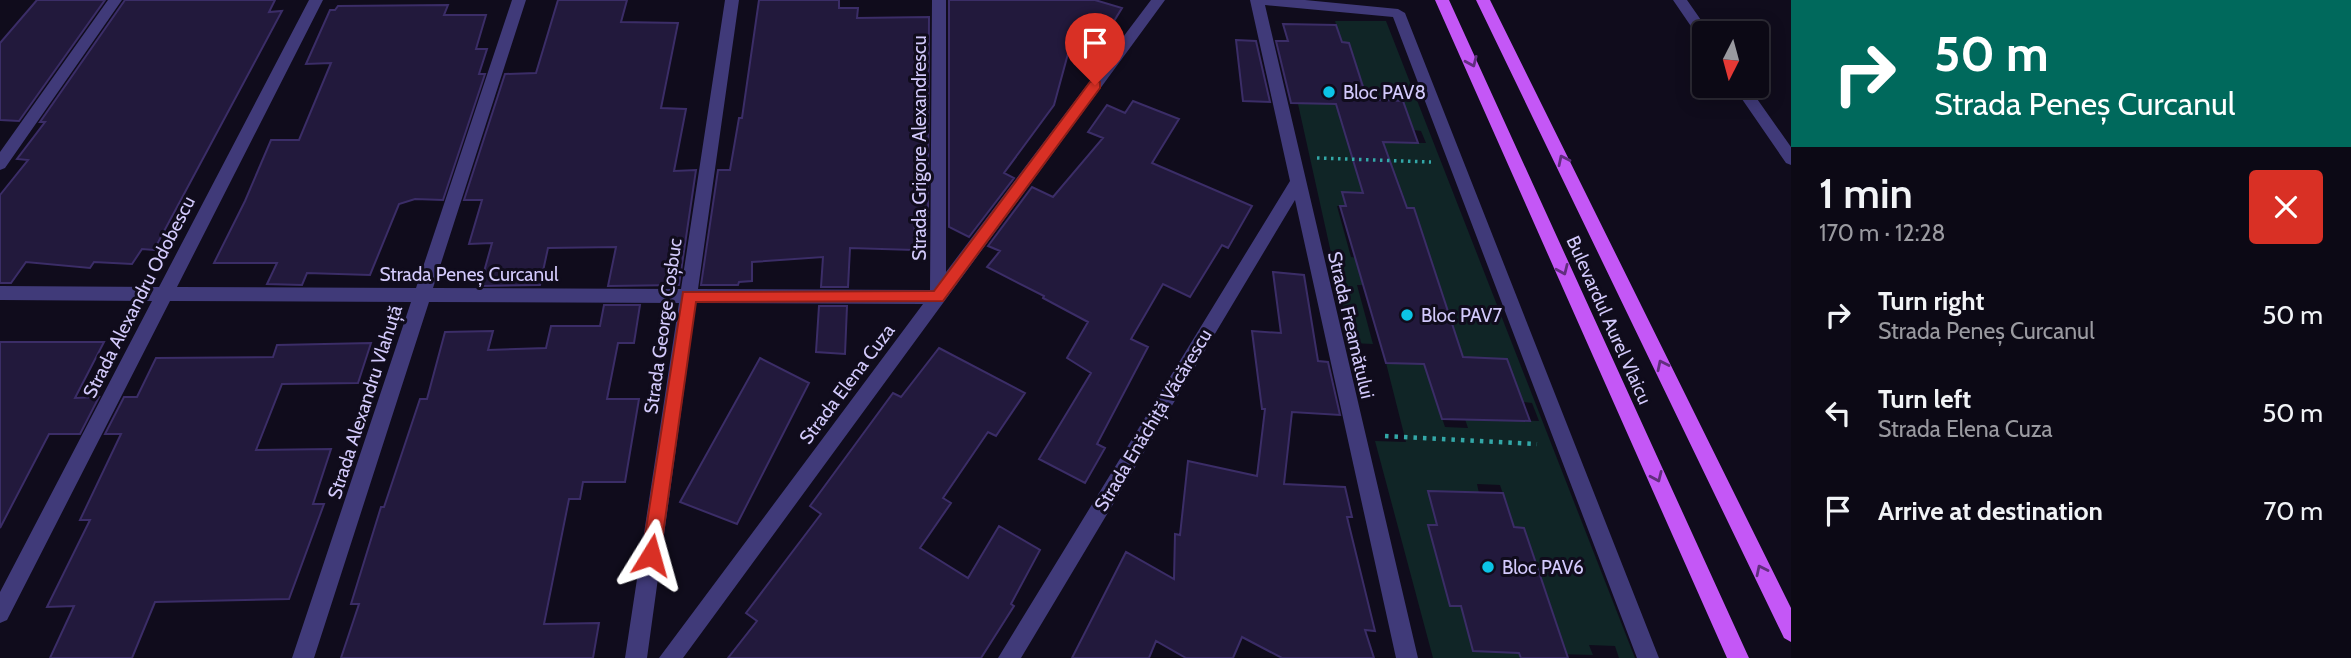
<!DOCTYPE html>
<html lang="en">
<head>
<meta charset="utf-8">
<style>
	:root { --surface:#0c0915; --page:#15121e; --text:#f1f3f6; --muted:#9a9aa0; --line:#2c2a34 }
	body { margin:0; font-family:Cabin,sans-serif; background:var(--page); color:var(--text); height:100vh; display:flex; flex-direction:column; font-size:26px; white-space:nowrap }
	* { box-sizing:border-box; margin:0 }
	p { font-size:23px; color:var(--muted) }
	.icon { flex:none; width:38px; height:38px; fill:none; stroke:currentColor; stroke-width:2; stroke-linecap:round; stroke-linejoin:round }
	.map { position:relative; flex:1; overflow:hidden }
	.sheet { display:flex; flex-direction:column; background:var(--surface); width:560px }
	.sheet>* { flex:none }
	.top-card { background:#00695c; color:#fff; overflow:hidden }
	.needle { width:46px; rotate:186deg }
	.controls { position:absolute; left:1692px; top:21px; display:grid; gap:14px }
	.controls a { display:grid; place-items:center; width:77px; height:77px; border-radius:7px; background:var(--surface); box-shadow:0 4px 18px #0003,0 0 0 2px var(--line); font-size:35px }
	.pin { position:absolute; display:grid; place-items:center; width:60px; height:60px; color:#fff; margin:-72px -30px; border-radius:50% 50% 50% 0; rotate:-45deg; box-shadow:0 0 7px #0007 }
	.pin .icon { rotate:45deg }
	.me { position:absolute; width:77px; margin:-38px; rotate:8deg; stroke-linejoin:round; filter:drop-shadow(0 0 5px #0008) }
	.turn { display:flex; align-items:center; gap:24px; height:147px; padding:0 28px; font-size:32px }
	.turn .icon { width:91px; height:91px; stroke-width:2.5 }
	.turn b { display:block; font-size:49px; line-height:60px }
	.round { display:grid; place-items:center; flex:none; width:74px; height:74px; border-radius:7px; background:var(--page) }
	.overview { display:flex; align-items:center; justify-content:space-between; height:119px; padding:0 28px }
	h1 { font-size:42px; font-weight:600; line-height:52px }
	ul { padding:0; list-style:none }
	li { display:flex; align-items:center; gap:21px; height:98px; padding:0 28px }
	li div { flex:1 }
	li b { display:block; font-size:26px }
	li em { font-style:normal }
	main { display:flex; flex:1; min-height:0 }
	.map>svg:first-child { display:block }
</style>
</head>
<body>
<main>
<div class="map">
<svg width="1791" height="658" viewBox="0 0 1791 658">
	<rect width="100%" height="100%" fill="#100c1c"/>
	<path fill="#102526" d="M1335,21h51l249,637h-16l-4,-12 -26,-1 4,10 -37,-1 -4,-45 -28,-81 -10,-1 -14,-42 -23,-1 2,9 -51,-2 9,34h-9l22,81h11l12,45 46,2 2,5h-88l-58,-217 31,1 -20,-79 38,1 21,63 23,1 -3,-9 74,2 -7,-18 -9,-1 -16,-43 -22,-1 -29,6 3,-19 -45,-136 -7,-1 -6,-14 -58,-2 3,14h-9l14,51 8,1 7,27h-9l16,59 -22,-1 -53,-239h38l30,38 60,1 -5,-12 -7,-1 -11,-29 -17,-1 -25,5 1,-23 -13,-39 -7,-1z"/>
	<path fill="#22193c" stroke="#3b2d67" stroke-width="2" d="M37,0h68l-86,121 -19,-1v-77z
		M125,0h150l-6,12 13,-1 -128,239 -12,-1 -10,15 -38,-2 -4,6 -64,-6 -15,21h-11v-88l28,-35 -11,-1 28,-37h-5z
		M558,0h69l-6,22 57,1 -17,85 25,1 -12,62 22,-1 -17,115 -71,1 8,-39 -68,1 -8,37 -60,1 12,-43 -23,1 13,-44h-18l41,-126 31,-1z
		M759,0h80v8h19l-1,10 72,-1 -1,200 -13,-6 -1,39 -64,-2 -2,39h-27l2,-30 -71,5v19l-13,1 -1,3h-37l17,-115h12l9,-52h3z
		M949,0h146l27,8 -24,39 -26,-8 -18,66 -50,68 10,5 -45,59 -20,-10z
		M448,5l-4,10h42l-10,34h11l-8,25h6l-42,126 -28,-1 -16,5 -29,71 -63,-2 -5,12 -35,-1 10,-21h-63l31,-62 26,-61h28l32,-77 -25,1 24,-54h5l3,-4z
		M1283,24l53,1 6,17 7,1 18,56 36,2 15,42 -35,-1 24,66h7l49,149 44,2 23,62 -88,-2 -18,-55 -38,-1 -46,-157h6l-4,-14 21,1 -27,-89 -45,-1 -15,-62h12z
		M1236,40l20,1 14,61 -27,-1z
		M1133,101l46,18 -27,44 100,43 -24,42 -6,-3 -32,52 -27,-13 -32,55 17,8 -51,97 8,4 -20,35 -46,-24 52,-86 -24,-15 21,-36 -45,-24 1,-2 -57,-29 13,-16 -12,-5 44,-59 21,10 50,-59 -15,-6 19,-27 18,8z
		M1273,272l31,3 14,86 10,1 12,53 -48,-3 -8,72 61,3 7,30h-5l28,114 -10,-1 9,28h-92l-40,-21 -9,21h-47l-30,-17 -7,17h-77l54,-106 48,27 1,-45 5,1 8,-74 69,15 8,-67h-3l-10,-78 29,2z
		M604,305h36l-6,38h-16l-11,56h32l-14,83h-42l-3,17h-11l-25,125 55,-1 -6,35h-252l18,-54h-8l30,-97h3l36,-108h7l18,-67 48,-1 -5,19 58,-2 5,-22h49z
		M819,306h28l-2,48 -29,-2z
		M0,342h104l-29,56 24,-1 -19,37h-31l-49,94z
		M371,343l-13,40 -76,1 -26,66 75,-1 -18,55h11l-35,95 -134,3 -23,56h-82l24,-52 -27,1 43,-87h-10l41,-86h-16l19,-37h13l19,-39 117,-1 4,-12z
		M939,348l86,45 -29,43 -8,-4 -45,66 8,5 -31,45 48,30 31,-52 41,24 -29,54 3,2 -33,52h-253l29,-37 -11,-8 75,-99 -11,-8 83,-113 8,4z
		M760,358l49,25 -72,141 -57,-22z
		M1428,491l75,2 11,34 10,1 44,130h-47l-2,-5 -46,-2 -12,-45h-11l-22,-81h9z"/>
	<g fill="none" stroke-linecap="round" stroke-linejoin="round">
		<path stroke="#33a7a7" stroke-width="3.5" stroke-dasharray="2.5 4.5" stroke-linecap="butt" d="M1317,158l114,4"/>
		<path stroke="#33a7a7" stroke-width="4.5" stroke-dasharray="3.5 6" stroke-linecap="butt" d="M1385,436l152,8"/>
		<path fill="#403a79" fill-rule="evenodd" d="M1673,0h14l23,33h-6v6l-5,-1z
			M1733,86h15l43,61v18l-5,-2z"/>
		<path fill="#403a79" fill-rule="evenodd" d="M108,0h14l-117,168 -5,2v-18z
			M309,0h14l-146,287 239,1 96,-288h14l-93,288 248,1 44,-289h14l-41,289 232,1 2,-290h14v272l205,-272h14l-482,658h-24l264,-354 -227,-1 -49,355h-22l54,-355 -250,-1 -115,356h-22l119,-356 -241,-1 -163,319 -7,3v-31l152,-291 -152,-1v-14l159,1z
			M1250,0h55l93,9 7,4 254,645h-22l-244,-641 -128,-12 153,653h-22l-101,-458 -274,458h-23l292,-477z"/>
		<path fill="#c457f6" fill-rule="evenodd" d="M1435,0h14l300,658h-22z
			M1476,0h14l301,608v34l-7,-4z"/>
	</g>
	<defs><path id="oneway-chevron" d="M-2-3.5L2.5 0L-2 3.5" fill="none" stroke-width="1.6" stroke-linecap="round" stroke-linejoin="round" transform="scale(1.75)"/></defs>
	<g stroke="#612e7e">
		<use href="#oneway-chevron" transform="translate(1472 62) rotate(66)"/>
		<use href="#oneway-chevron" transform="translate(1563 160) rotate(-116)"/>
		<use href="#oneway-chevron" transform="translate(1563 270) rotate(66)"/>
		<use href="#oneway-chevron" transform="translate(1662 365) rotate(-116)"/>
		<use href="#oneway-chevron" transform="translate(1657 477) rotate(66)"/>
		<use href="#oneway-chevron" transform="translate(1761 570) rotate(-116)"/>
	</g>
	<path fill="#d93025" stroke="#8d1f18" stroke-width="2" d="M1095,80l5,2v6l-157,213 -247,1 -36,253 -3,6 -6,2 -7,-2 -2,-6 41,-263 251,-1 156,-209z"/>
	<g fill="#0cc4e6" stroke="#100c1c" stroke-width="2.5">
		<circle cx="1329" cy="92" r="7"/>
		<circle cx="1407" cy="315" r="7"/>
		<circle cx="1488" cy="567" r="7"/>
	</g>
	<g text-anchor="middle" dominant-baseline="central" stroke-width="6" stroke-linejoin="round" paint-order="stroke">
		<g font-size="19" fill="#d3cafc" stroke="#100c1c" text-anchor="start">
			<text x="1343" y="92">Bloc PAV8</text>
			<text x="1421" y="315">Bloc PAV7</text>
			<text x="1502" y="567">Bloc PAV6</text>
		</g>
		<g font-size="19" fill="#d3cafc" stroke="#100c1c">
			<text transform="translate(919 148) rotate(-90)">Strada Grigore Alexandrescu</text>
			<text x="469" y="274">Strada Peneș Curcanul</text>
			<text transform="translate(139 297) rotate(-63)">Strada Alexandru Odobescu</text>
			<text transform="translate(1609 320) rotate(66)">Bulevardul Aurel Vlaicu</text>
			<text transform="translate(1351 325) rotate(77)">Strada Freamătului</text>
			<text transform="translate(663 326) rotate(-82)">Strada George Coșbuc</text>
			<text transform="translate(847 384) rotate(-53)">Strada Elena Cuza</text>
			<text transform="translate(365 402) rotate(-72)">Strada Alexandru Vlahuță</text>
			<text transform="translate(1153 420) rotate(-59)">Strada Enăchiță Văcărescu</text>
		</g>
	</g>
</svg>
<div class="controls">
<a><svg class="needle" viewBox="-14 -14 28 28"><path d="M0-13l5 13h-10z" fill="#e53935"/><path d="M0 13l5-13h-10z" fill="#9a9aa0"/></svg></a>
</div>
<div class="pin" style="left:1095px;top:85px;background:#d93025"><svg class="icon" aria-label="arrive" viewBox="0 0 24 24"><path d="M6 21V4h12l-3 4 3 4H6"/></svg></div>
<svg class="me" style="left:651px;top:555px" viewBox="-20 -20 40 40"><path d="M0-17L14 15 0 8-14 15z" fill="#d93025" stroke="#fff" stroke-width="4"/></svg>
</div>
<section class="sheet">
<div class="top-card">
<div class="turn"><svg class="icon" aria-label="right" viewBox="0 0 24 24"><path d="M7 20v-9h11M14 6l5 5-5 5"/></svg><div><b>50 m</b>Strada Peneș Curcanul</div></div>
</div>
<div class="overview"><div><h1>1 min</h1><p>170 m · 12:28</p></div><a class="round" style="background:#d93025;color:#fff"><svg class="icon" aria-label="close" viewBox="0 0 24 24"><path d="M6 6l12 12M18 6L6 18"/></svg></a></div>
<ul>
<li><svg class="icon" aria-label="right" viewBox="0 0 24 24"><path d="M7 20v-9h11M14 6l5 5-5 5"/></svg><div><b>Turn right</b><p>Strada Peneș Curcanul</p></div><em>50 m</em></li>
<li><svg class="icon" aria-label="left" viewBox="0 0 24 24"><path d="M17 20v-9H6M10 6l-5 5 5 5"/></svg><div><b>Turn left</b><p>Strada Elena Cuza</p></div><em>50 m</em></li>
<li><svg class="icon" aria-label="arrive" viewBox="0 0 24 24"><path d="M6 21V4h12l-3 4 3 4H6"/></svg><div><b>Arrive at destination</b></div><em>70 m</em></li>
</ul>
</section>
</main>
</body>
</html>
